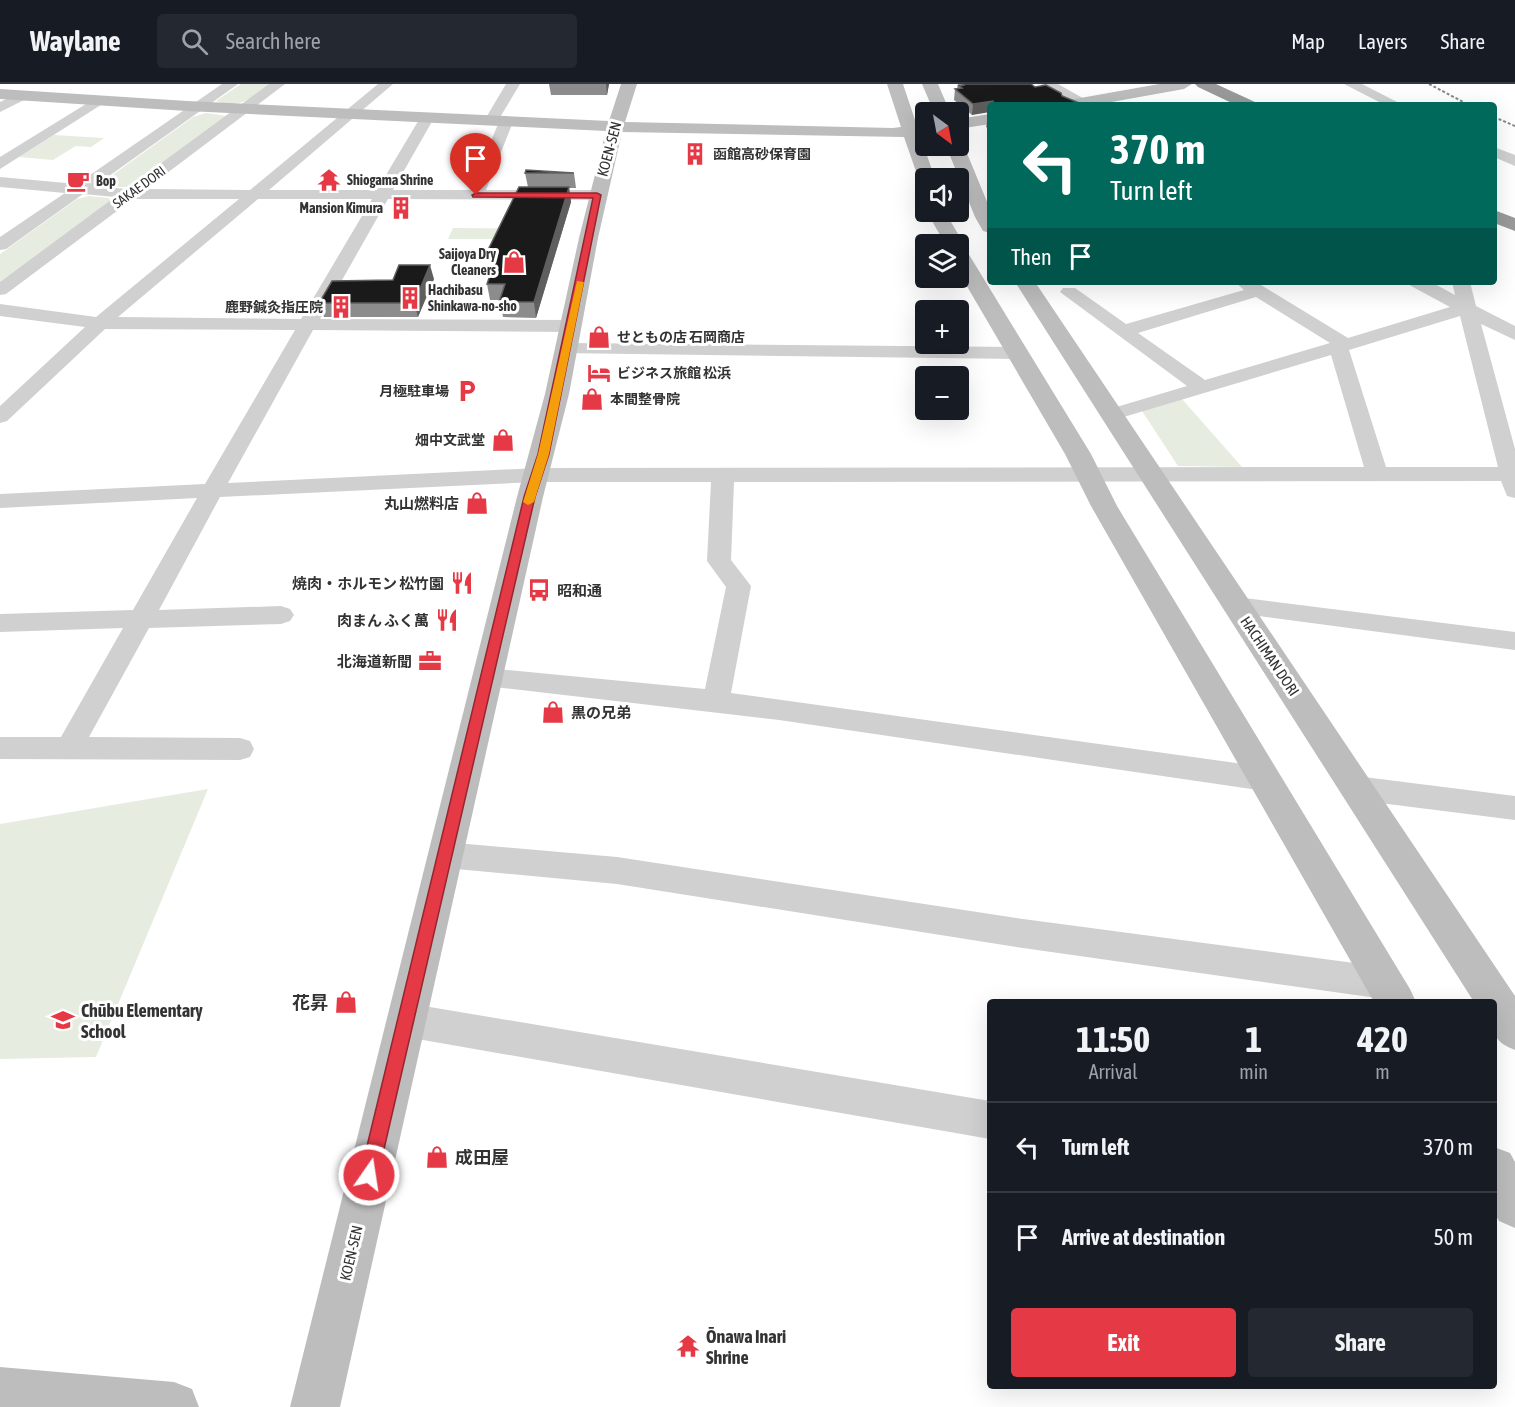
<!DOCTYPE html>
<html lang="en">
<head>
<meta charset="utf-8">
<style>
	:root { --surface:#171b24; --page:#242831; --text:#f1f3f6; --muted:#9ea1a6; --line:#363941; --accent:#e63946 }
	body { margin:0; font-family:"Asap Condensed","Noto Sans JP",sans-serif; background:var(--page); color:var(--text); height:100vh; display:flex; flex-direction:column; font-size:22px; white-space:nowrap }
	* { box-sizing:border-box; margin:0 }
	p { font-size:20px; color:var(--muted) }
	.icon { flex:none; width:33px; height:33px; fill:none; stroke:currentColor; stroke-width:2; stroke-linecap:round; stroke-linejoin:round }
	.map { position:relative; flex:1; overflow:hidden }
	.details { position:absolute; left:987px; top:915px; width:510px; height:390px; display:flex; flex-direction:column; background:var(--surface); border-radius:6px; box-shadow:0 6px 24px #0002 }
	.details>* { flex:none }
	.guide { position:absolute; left:987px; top:18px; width:510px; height:183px; border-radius:6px; box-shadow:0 6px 24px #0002; background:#00695c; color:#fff; overflow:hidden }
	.needle { width:39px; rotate:148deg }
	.buttons { position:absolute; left:915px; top:18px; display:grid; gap:12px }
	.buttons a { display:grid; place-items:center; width:54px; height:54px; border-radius:6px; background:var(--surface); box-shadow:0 6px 24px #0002; font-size:30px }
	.pin { position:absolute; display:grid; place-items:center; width:51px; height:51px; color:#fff; margin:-62px -26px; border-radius:50% 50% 50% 0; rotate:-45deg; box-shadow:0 0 6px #0007 }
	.pin .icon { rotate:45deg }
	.me { position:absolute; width:66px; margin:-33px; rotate:13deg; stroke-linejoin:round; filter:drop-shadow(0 0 4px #0008) }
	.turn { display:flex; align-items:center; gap:21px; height:126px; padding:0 24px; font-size:27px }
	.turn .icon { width:78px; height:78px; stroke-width:2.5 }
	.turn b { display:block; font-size:42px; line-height:51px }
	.then { display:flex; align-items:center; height:57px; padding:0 24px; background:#0003; gap:12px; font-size:22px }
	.eta { display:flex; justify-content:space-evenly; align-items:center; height:102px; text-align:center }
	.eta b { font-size:36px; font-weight:700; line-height:42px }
	.action { display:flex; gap:12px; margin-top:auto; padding:12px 24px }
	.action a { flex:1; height:69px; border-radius:6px; background:var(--accent); color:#fff; font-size:24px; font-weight:700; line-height:69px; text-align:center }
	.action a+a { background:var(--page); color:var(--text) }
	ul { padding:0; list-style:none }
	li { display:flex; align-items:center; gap:18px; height:90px; padding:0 24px; border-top:2px solid var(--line) }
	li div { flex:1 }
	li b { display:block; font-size:22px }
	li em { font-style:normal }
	header { display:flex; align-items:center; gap:36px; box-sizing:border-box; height:84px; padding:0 30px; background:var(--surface); border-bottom:2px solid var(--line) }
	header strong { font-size:28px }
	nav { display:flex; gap:33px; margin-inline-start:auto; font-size:21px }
	.search { width:420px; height:54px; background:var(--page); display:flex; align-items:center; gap:15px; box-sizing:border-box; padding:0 21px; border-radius:6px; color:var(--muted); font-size:22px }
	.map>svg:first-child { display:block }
</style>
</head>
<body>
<header>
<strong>Waylane</strong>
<div class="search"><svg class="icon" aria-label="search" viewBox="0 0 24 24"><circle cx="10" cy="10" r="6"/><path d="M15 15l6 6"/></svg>Search here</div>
<nav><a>Map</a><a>Layers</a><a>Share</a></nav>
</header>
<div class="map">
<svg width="1515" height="1323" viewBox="0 0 1515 1323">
	<rect width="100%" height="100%" fill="#fff"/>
	<path fill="#e6ecdf" d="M241,0h30c-17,13 -32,26 -55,17z
		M206,29l21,3 -98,71h-29v-3l93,-67z
		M54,51l50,3 -13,9 -15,-1 -23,14 -34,-3z
		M89,112l20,2 2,5 -111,79v-28l77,-55z
		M453,144l109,1 -2,10h-112z
		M1182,315l60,68 -64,-1 -36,-55z
		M208,705l-112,268 -96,2v-235z"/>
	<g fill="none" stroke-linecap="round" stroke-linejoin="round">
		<path fill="#d0d0d0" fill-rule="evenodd" d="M222,0h16l-143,102 31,3 143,-105h16l-139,105 104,1 128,-106h15l-124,106h108l43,-72 7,-4 7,4 -41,72h77l29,-68 7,-4 7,4 -27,68h111l8,5 -8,5 -209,-1 -68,120 251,1 7,2 2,4 -2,4 -7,2 -258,-2 -85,153 309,-15 827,-1 -33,-112 -214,64 -7,2 -7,-2 -3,-4 3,-4 84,-25 -127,-94 3,-4h12l51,36 118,-34 -9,-8h21l92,56 102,-31 -39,-21 -3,-4h23l24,13 -3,-13h18l6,24 39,20v14l-34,-16 34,125v49l-8,-2 -6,-15 -767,1 -3,78 20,26 -20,107 534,74 10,4 5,8 -5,8 -10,4 -486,-71 -302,-35 -3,-7 3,-7 10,-3 218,21 21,-102 -19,-26 4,-79h-174l-317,15 -61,113 122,-4 9,3 4,6 -4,6 -9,3 -132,4 -60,109 151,1 10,3 4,8 -4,8 -10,3 -240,-1v-22h61l62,-109 -123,4v-18l133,-4 64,-112 -197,10v-14l205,-10 90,-154 -190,-1 -98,92 -7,2v-17l85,-79 -85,-11v-12l96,13 143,-118h-106l-127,95 -6,1v-13l115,-85 -32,-3 -77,55 -6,1v-13l65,-44 -65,-6v-10l77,7zM258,115h114l-71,120 -183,-2zM1256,213l74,46 -125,37 -67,-47zM1460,232l38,151h-112l-37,-117z
			M506,0h14l-24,40h-10l-2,-3z
			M1041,0h17l37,21h-17z
			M1344,0h18l41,21h-18z
			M23,7l5,1 2,3 -2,3 -28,14v-10z
			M99,12l7,4 -2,3 -104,66v-12z
			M1494,63l21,8v11l-21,-9z
			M566,259l452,4 7,2 3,4 -3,4 -7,2 -459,-6 -3,-4 3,-4z
			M1237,513l278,35v18l-287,-38 -4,-6 4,-6z
			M1356,692l159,20v24l-159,-20 -10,-4 -5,-8 5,-8z
			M445,758l172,15 406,62 361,48 12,5 5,11 -5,11 -12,5 -361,-51 -406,-64 -172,-16 -11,-4 -5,-9 5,-9z
			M406,919l584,98v38l-584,-102 -12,-5 -5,-12 5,-12z"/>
		<path fill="#bdbdbd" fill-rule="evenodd" d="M621,0h16l-12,38 268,6 8,-1 -14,-43h16l14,42 9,-1v10l-6,1 15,42h-9v6l-6,-1 -16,-46 -282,-5 -24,106 -29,156 -26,103 -203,910h-50l227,-910 28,-103 34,-156 27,-107 -419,-20 -187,-12v-10l187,12 422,20z
			M922,0h16l12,28h-16z
			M1159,0h33l-8,5 -89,16h-34l8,-5z
			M990,30v10l-32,5v-10z
			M958,58l6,4 26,63v24l-7,-2 -8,-14 -29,-71h12z
			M927,128h18l19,32 -3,4 7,5 123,201 26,52 293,483 6,13h-42l-283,-496 -26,-52 -107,-183v-27h-13z
			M1015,198h20l480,714v54c-27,-10 -21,-22 -21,-48h-20z
			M1494,1063l16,6 5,9v66l-16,-7 -5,-9z
			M0,1283l174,15 18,7 7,18h-199z"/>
		<path fill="#9a9a9a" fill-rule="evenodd" d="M1195,0h21l39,18 2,3h-21l-38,-18z
			M1494,126l21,8v13l-21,-8z"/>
		<path stroke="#888" stroke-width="2" stroke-dasharray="3 2" stroke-linecap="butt" d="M1429,0l40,21
			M1494,33l21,9"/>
	</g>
	<path fill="#8c8c8c" d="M549,0h60l-2,11h-56z
		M958,0h73l4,3 27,9 22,9h-94l-18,10 -18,-15 1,-11h2z
		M990,31v15l-4,-3 2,-11z
		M525,89h49l2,15h-7l2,14 -35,116 -33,-1 -3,-17h-10l-3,-16 6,-17h-3l-3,-15 41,-65z
		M434,195l-16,38h-94l-5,-14z"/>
	<path fill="#5f5f5f" d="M606,0h3l-2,11z
		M993,17v4h-3v7l-18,3 1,-11z
		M569,103l2,15 -35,116 -2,-16z
		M430,181l4,14 -16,38 -4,-14z"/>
	<path fill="#1a1a1a" stroke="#5f5f5f" stroke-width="1.5" d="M963,0h68l4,3 11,-2 15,8 1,3 22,9h-91v-4l-20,3 -18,-15 7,-1 -3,-2 5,-1z
		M526,86l48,3h-49z
		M519,103h50l-35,115h-35l6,-18h-18l11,-32h-11z
		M399,181h31l-16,38h-95l13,-22 61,-1z"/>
	<path fill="#e63946" stroke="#96252e" stroke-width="1.5" d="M476,109h121l4,2 -52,259 -14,43 -157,678 -2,6 -7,3 -6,-3 -3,-6 164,-678 14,-43 55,-256 -120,-1 -1,-2z"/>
	<path fill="#f59e0b" d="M577,197l7,1 -35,172 -15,48 -6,3 -5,-3 15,-48z"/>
	<defs>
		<g id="building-bare" transform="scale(1.8)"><path d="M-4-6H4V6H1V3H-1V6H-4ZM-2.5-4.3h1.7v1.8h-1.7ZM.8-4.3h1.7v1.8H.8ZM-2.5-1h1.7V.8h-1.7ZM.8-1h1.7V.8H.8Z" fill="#e63946" stroke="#fff" stroke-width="2.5" paint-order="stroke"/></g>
		<g id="temple-bare" transform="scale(1.8)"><path d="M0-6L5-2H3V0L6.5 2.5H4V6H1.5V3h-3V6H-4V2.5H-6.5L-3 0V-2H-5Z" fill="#e63946" stroke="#fff" stroke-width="2.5" paint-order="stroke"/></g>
		<g id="cafe-bare" transform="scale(1.8)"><path d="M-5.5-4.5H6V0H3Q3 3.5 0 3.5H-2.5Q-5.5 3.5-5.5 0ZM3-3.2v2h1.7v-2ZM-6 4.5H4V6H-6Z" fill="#e63946" stroke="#fff" stroke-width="2.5" paint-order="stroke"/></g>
		<g id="shop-bare" transform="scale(1.8)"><path d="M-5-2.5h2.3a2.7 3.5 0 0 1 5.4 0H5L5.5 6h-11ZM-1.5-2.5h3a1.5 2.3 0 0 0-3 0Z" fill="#e63946" stroke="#fff" stroke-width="2.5" paint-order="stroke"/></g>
		<g id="hotel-bare" transform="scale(1.8)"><path d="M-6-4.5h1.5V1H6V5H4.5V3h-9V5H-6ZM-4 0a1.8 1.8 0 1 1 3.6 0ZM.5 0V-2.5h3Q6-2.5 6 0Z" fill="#e63946" stroke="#fff" stroke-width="2.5" paint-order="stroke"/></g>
		<g id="parking-bare" transform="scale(1.8)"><path d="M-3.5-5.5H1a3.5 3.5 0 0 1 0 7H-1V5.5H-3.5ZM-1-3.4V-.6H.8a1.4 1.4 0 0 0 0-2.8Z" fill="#e63946" stroke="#fff" stroke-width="2.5" paint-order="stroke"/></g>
		<g id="restaurant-bare" transform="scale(1.8)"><path d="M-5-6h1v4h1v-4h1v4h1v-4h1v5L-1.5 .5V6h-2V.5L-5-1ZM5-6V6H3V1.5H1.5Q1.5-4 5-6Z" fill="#e63946" stroke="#fff" stroke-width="2.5" paint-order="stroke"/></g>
		<g id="bus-bare" transform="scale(1.8)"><path d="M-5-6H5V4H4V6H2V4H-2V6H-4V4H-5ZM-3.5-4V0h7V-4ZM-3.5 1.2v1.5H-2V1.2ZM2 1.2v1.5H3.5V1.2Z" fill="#e63946" stroke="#fff" stroke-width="2.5" paint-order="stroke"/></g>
		<g id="office-bare" transform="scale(1.8)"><path d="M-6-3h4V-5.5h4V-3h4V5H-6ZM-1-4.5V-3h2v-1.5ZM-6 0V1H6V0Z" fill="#e63946" stroke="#fff" stroke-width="2.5" paint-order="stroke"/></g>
		<g id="school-bare" transform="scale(1.8)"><path d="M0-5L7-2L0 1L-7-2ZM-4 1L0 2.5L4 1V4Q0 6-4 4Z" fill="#e63946" stroke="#fff" stroke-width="2.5" paint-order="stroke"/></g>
	</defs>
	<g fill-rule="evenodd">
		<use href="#building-bare" x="695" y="70"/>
		<use href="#temple-bare" x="329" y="96"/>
		<use href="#cafe-bare" x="78" y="97"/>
		<use href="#building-bare" x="401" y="124"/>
		<use href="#shop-bare" x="514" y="178"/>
		<use href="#building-bare" x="410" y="214"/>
		<use href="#building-bare" x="341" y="223"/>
		<use href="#shop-bare" x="599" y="253"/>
		<use href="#hotel-bare" x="599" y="289"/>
		<use href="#parking-bare" x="467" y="307"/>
		<use href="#shop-bare" x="592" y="315"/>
		<use href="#shop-bare" x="503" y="356"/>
		<use href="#shop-bare" x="477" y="419"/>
		<use href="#restaurant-bare" x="462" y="499"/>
		<use href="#bus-bare" x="539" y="506"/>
		<use href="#restaurant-bare" x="447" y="536"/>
		<use href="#office-bare" x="430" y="577"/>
		<use href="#shop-bare" x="553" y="628"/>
		<use href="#shop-bare" x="346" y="918"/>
		<use href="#school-bare" x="63" y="936"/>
		<use href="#shop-bare" x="437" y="1073"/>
		<use href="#temple-bare" x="688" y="1262"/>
	</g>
	<g text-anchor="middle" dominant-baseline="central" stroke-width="6" stroke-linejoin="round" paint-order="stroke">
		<g font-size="14" font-weight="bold" fill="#333" stroke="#fff" text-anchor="start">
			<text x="713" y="70">函館高砂保育園</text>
			<text x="347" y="96">Shiogama Shrine</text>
			<text x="96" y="97">Bop</text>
			<text x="383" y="124" text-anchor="end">Mansion Kimura</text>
			<text x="496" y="170" text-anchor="end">Saijoya Dry<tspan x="496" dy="16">Cleaners</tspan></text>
			<text x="428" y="206">Hachibasu<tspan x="428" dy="16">Shinkawa-no-sho</tspan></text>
			<text x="323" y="223" text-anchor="end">鹿野鍼灸指圧院</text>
			<text x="617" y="253">せともの店 石岡商店</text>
			<text x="617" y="289">ビジネス旅館 松浜</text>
			<text x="449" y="307" text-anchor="end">月極駐車場</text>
			<text x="610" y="315">本間整骨院</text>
			<text x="485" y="356" text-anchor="end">畑中文武堂</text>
		</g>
		<g font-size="14" fill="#333" stroke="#fff">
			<text transform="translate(139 103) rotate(-36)">SAKAE DORI</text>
		</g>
		<g font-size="15" fill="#333" stroke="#fff">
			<text transform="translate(609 65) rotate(-75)">KOEN-SEN</text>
			<text transform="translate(1270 572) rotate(56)">HACHIMAN DORI</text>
			<text transform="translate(351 1169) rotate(-77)">KOEN-SEN</text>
		</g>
		<g font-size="15" font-weight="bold" fill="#333" stroke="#fff" text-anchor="end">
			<text x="459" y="419">丸山燃料店</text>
			<text x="444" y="499">焼肉・ホルモン 松竹園</text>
			<text x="557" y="506" text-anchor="start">昭和通</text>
			<text x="429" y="536">肉まん ふく萬</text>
			<text x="412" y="577">北海道新聞</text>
			<text x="571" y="628" text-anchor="start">黒の兄弟</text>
		</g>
		<g font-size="18" font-weight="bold" fill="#333" stroke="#fff" text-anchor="start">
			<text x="328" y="918" text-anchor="end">花昇</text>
			<text x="81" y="926">Chūbu Elementary<tspan x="81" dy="21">School</tspan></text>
			<text x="455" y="1073">成田屋</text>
			<text x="706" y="1252">Ōnawa Inari<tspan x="706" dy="21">Shrine</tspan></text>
		</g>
	</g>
</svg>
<div class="buttons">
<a><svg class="needle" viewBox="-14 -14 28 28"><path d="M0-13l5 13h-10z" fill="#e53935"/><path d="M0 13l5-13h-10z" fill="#9ea1a6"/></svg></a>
<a><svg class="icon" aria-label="sound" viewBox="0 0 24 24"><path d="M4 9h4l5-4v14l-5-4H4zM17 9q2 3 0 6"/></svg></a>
<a><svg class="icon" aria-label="layers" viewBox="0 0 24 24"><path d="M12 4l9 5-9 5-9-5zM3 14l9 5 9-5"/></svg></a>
<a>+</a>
<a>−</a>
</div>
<div class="pin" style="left:476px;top:111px;background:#d93025"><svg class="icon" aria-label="arrive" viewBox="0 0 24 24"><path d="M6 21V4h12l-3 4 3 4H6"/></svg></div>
<svg class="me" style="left:369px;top:1091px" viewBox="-20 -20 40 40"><circle r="17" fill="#e63946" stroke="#fff" stroke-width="3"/><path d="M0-11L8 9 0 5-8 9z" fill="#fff"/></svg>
<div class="guide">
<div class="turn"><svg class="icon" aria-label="left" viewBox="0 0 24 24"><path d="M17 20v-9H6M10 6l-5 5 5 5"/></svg><div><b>370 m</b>Turn left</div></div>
<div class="then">Then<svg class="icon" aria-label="arrive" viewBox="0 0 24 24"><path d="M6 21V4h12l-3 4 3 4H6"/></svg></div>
</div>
<section class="details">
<div class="eta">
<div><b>11:50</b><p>Arrival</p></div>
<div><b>1</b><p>min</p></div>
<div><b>420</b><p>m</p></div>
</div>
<ul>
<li><svg class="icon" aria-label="left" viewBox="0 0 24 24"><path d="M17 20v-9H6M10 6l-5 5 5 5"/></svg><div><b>Turn left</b></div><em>370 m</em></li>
<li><svg class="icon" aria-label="arrive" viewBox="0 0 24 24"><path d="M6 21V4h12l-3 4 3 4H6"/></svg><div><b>Arrive at destination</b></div><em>50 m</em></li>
</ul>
<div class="action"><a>Exit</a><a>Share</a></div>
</section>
</div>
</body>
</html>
